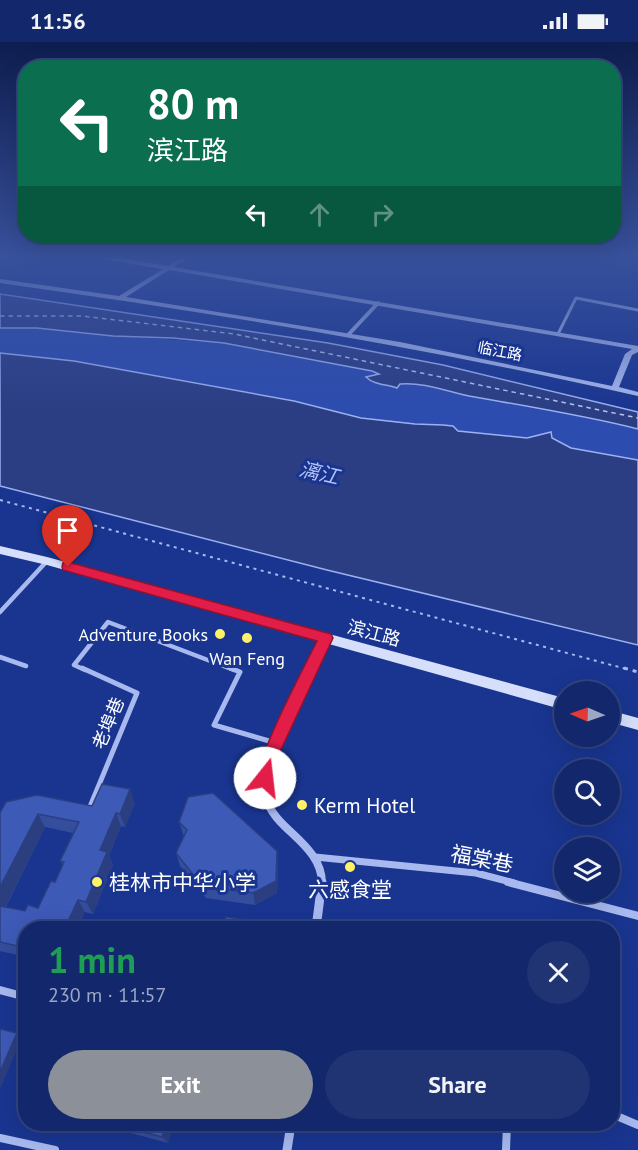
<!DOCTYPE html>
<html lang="en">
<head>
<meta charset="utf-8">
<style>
	:root { --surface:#13286c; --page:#203474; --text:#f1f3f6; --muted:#9da6c2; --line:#32447f; --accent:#8c9099 }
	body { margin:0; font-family:"PT Sans","Noto Sans SC",sans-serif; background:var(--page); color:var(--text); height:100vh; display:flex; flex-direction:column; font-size:22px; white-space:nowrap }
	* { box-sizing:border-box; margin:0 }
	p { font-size:20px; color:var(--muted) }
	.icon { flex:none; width:33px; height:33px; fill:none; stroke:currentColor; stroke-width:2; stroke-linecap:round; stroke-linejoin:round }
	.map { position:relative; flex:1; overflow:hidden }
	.side { position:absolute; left:18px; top:879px; width:602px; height:210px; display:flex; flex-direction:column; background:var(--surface); border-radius:24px; box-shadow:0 6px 24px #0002,0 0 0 2px var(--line) }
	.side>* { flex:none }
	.guide { position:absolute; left:18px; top:18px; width:603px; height:183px; border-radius:24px; box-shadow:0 6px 24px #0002,0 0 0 2px var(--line); background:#0b6e4f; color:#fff; overflow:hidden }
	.needle { width:39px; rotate:272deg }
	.controls { position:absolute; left:554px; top:639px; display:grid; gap:12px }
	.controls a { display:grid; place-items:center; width:66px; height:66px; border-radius:50%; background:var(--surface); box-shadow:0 6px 24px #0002,0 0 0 2px var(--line); font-size:30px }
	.pin { position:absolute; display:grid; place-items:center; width:51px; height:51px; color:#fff; margin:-62px -26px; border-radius:50% 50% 50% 0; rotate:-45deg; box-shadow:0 0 6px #0007 }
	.pin .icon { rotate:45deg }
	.me { position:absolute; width:66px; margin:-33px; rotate:16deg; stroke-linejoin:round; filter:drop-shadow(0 0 4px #0008) }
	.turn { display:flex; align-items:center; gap:21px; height:126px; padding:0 30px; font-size:27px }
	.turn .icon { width:78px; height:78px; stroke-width:2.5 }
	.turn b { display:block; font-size:42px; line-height:51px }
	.lanes { display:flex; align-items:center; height:57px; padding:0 30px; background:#0003; justify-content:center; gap:30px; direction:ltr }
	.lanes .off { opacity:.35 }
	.round { display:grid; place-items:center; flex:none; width:63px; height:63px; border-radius:32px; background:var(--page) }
	.headline { display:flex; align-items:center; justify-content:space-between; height:102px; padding:0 30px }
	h1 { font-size:36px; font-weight:600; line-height:45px; color:#1e9e55 }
	.primary-button { display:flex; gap:12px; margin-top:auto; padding:12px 30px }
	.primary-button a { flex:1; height:69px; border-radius:36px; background:var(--accent); color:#fff; font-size:24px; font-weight:600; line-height:69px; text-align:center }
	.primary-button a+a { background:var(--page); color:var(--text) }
	.status { display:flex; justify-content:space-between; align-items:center; height:42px; padding:0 30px; background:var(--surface); direction:ltr }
	.status svg { height:16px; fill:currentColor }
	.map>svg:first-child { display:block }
</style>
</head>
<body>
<div class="status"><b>11:56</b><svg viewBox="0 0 49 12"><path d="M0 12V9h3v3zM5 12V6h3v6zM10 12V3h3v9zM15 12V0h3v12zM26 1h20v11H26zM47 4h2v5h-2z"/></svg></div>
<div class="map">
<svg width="638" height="1108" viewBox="0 0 638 1108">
	<rect width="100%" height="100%" fill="#193590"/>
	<path fill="#2c4caf" d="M0,286h37l76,8 111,7 125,22 31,9 -13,3 14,7 16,3 3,-3 14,-1 34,9 62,10 128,27v31l-67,-12 -19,-10 -10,-3 -15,3 -30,-3 -39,-4 -5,-5 -10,-1 -28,-1 -54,-6 -67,-17 -220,-40 -74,-8z"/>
	<path fill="#2b3e84" stroke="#9bb1f1" stroke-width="1.5" d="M0,252l328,49 115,22 195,47v17c-56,-14 -113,-23 -169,-33 -23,-5 -46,-14 -69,-12l-3,4c-11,-4 -23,-3 -31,-11l13,-3 -7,-3 -148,-28 -51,-5 -60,-2 -76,-8h-37z
		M0,311l74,8 220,40 67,17 54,6 28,1 10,1 5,5 69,7 24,-6 1,6 19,10 67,12v185l-311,-75 -327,-84z"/>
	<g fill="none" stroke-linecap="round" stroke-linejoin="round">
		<path stroke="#b4c4f6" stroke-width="1.5" stroke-dasharray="4.5 4" stroke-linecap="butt" d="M0,274h82l152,18 404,84"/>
		<path stroke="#a8b9ef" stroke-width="2" stroke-dasharray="3 4.5" stroke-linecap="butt" d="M0,458l630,170"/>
		<path stroke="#a8b9ef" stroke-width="3" stroke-dasharray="4 5" stroke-linecap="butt" d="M624,626l14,4"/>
		<path stroke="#a8b9ef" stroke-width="3" d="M168,226l21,-12
			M558,292l18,-36 62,12"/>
		<path stroke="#a8b9ef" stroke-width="4.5" d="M0,570l47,-51
			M0,615l26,9
			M85,628l-11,-5 34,-43 126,48"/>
		<path stroke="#a8b9ef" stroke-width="5" d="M82,626l55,25 -48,116
			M230,626l10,4 -26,53 62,18"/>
		<path stroke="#a8b9ef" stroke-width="7" d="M315,815l161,16 38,10"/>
		<path stroke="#a8b9ef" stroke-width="8" d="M508,840l130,34
			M0,948l26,7
			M612,1072l26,11
			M0,1096l55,12
			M506,1108l1,-26"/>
		<path stroke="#a8b9ef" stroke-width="4" d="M97,214l71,12
			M348,293l30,-32"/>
		<path stroke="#a8b9ef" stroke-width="6" d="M310,628l16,-32"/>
		<path stroke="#a8b9ef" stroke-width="8" d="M310,626c-16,33 -51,92 -44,129 3,15 16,27 27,37 14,13 29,28 29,49"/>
		<path stroke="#a8b9ef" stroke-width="9" d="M316,886l6,-46
			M287,1108l4,-26"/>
		<path fill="#a8b9ef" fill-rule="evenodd" d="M168,224l470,80v6l-6,3 -13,32 19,5v4c-210,-48 -424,-83 -638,-113v-4l119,17zM169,228l463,79 -7,5 -13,32 -212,-44 -274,-45z"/>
		<path fill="#d5defa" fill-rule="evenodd" d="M0,504l47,11 517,141v12l-517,-145 -47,-11z
			M609,668l29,8v12l-29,-8z"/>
	</g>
	<path fill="#354d9d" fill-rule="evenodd" d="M135,761l-10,24 -4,-1 -12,30 4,9 -20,49 -8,-2 -59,16v29l-26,-6v-138zM45,785l28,6 -13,28 3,4 -8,17 -17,26 -13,3 -19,-4z
		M179,780l99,42 -1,29 -22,12 -49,-7 -26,-32 -4,-13 8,-16z
		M97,1082h77l-6,19z"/>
	<path fill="#2b3f80" d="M130,747l5,14 -10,24 -5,-13z
		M116,771l5,13 -12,30 4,9 -20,49 -7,-12 14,-52z
		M38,772l7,13 -44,89 -1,-2v-27z
		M277,809l1,13 -1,29 -22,12 -2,-12z
		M78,858l7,12 -7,16h-13z
		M17,991l5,5 -22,51v-17z
		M166,1082h8l-6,19 -6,-6z"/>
	<path fill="#3e5ab7" stroke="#2b3f80" stroke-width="1.5" d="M102,742l28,5 -10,25 -4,-1 -16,37 7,2 -21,50 -8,-2 -13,28h-39v20l-26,-6v-36l25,5 3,-6 10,3 13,-27 4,1 9,-20 -4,-1 19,-39 -41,-8 -38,73v-74l6,-11 31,-7 55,11z
		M213,751l64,58 -1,30 -23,12 -51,-7 -26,-33 11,-23 -8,-8 9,-25z
		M226,875l56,8v3h-60z
		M0,987l17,4 -17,39z
		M26,1046v13l-5,-1z
		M113,1082h53l-4,13z"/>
	<linearGradient id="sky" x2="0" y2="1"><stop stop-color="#0e1d4f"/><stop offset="0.58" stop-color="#38519c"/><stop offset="1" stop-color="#38519c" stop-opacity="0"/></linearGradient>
	<rect width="638" height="369" fill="url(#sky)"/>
	<path fill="#e11d48" stroke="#92132f" stroke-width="1.5" d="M68,520l263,72 2,4 -55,118 -7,27 -6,2 -6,-2c-8,-18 47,-119 58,-142l-254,-71 -1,-3 1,-4z"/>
	<g fill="#fff266" stroke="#193590" stroke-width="2">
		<circle cx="220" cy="592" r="6"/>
		<circle cx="247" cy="596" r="6"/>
		<circle cx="302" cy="763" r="6"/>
		<circle cx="350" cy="825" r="6"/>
		<circle cx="97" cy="840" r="6"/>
	</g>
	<g text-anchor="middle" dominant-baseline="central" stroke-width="6" stroke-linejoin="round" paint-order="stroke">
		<g font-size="15" fill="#fff" stroke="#193590">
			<text transform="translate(500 309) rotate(11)">临江路</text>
		</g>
		<g font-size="18" fill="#fff" stroke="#193590">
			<text transform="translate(374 591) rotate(15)">滨江路</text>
			<text transform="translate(108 681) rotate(-67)">老埠巷</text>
		</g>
		<g font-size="18" fill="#fff" stroke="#193590" text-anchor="end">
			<text x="208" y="592">Adventure Books</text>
			<text x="247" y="616" text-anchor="middle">Wan Feng</text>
		</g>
		<g font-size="20" font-style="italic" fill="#b4c4f6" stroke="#193590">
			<text transform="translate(319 431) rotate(13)">漓江</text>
		</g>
		<g font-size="21" fill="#fff" stroke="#193590" text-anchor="start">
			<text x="314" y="763">Kerm Hotel</text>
			<text x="109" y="840">桂林市中华小学</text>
			<text x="350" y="847" text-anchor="middle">六感食堂</text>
		</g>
		<g font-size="21" fill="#fff" stroke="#193590">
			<text transform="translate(482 817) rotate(11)">福棠巷</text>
		</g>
	</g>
</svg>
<div class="controls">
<a><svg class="needle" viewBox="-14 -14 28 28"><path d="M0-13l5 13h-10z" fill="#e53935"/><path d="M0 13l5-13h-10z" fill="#9da6c2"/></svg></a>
<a><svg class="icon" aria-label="search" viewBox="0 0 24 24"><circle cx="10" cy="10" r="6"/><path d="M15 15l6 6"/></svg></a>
<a><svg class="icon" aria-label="layers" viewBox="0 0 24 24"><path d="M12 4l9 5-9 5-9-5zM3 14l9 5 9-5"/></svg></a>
</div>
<div class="pin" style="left:68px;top:525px;background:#d93025"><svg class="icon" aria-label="arrive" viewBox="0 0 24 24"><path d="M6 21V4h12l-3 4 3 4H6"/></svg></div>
<svg class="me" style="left:265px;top:736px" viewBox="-20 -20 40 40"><circle r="19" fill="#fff"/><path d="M0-13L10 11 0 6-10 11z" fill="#e11d48"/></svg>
<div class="guide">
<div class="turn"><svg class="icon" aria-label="left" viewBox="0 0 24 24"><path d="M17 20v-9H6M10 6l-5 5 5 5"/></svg><div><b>80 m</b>滨江路</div></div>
<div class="lanes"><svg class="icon" aria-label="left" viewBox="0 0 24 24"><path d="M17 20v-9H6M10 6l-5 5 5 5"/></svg><svg class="icon off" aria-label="ahead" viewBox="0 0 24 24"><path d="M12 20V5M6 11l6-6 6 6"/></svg><svg class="icon off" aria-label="right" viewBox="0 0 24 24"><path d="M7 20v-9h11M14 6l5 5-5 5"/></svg></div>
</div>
<section class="side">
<div class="headline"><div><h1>1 min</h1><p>230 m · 11:57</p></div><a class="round"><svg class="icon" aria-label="close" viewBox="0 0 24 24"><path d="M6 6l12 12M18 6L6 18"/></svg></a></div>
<div class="primary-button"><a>Exit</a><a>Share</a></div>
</section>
</div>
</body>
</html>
